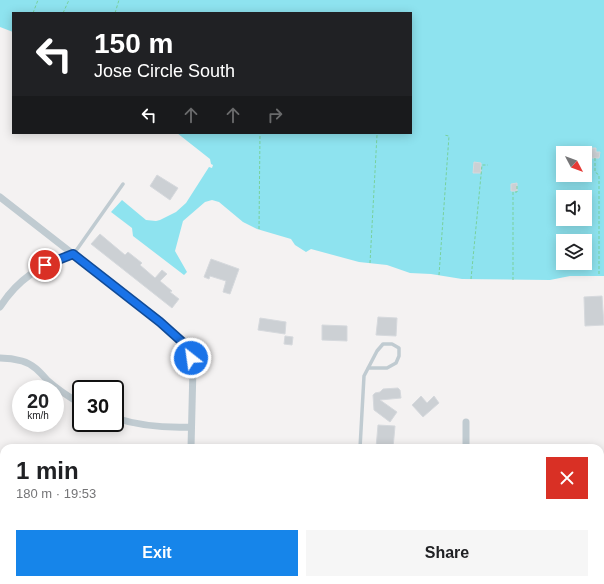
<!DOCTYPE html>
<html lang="en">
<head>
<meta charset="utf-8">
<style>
	:root { --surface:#fff; --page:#f6f6f6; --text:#202124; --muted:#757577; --accent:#1685ea }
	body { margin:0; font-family:Arial,sans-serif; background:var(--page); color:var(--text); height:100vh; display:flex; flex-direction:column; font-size:15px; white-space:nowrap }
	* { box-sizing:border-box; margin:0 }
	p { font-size:13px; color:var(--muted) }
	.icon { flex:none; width:22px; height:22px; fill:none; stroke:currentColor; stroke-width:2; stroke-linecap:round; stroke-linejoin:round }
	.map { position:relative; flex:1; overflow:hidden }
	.sheet { position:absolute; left:0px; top:444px; width:604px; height:140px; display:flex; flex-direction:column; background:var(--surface); border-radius:12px 12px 0 0; box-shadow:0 2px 10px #0003 }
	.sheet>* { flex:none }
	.guide { position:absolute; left:12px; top:12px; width:400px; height:122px; border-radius:0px; box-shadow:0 2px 10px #0003; background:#202124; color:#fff; overflow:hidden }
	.needle { width:26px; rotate:131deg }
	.controls { position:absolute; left:556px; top:146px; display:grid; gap:8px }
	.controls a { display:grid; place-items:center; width:36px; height:36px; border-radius:0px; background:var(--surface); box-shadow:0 2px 10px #0003; font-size:20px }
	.speed { position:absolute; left:12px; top:380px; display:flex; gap:8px; font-size:20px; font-weight:700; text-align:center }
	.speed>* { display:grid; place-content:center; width:52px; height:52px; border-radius:50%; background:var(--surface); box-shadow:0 2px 10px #0003; line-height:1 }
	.speed small { font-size:10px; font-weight:400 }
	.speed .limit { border:2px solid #111; border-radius:6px; background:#fff; color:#111 }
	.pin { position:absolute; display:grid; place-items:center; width:34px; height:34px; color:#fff; margin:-17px; border:2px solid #fff; border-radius:50%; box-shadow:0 1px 4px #0007 }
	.me { position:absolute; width:44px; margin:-22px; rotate:330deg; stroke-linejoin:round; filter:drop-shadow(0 0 3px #0008) }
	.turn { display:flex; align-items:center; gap:14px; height:84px; padding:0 16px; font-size:18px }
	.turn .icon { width:52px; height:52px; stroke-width:2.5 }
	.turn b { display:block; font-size:28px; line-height:34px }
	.lanes { display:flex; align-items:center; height:38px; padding:0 16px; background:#0003; justify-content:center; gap:20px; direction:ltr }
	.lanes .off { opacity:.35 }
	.round { display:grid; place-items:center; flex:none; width:42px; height:42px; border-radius:0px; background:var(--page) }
	.headline { display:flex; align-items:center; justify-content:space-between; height:68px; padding:0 16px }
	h1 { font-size:24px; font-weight:700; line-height:30px }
	.primary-button { display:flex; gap:8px; margin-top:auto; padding:8px 16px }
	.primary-button a { flex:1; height:46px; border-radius:0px; background:var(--accent); color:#fff; font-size:16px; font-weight:700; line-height:46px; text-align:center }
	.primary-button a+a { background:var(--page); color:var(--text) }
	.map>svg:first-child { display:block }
</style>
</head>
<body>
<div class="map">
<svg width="604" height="584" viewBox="0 0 604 584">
	<rect width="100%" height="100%" fill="#f4f2f2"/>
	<path fill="#8ee3ef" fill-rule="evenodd" d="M0,0h604v276h-34l-20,4 -88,-1 -31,-5 -21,-1 -23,-8 -28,-3 -48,-13 -5,3 -11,-7 -4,-6 -34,-10 -14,-7 -24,-20 -7,-2 -7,2 -22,19 -8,30 12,21 -3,3 -51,-39 -1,-8 -21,-16 11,-12 24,20 10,1 4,-1 16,-8 10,-9 23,-36 3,1 1,-3 -2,-1 -1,-5 -33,-26h234v-120h-398v19l-13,-5zM563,153h22v22h-22zM563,197h22v22h-22zM563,241h22v22h-22z"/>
	<path fill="#ccd0d4" stroke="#d6d9dd" d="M590,148h6v4h4l-1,6h-9z
		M474,162l7,1v10h-8z
		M157,175l21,13 -8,12 -20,-14z
		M517,183v8h-6v-7z
		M100,234l25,21 3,-3 14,11 -2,2 15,13 7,-8 5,4 -7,7 12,10 -2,1 9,7 -7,9 -81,-64z
		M211,259l28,10 -9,25 -7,-2 3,-11 -16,-5 -1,3 -5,-2z
		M602,296l2,29 -19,1 -1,-29z
		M378,317l19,1 -1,18 -20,-1z
		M260,318l26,4 -1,12 -27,-4z
		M322,325l25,1v15l-25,-1z
		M285,336l8,1 -1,8 -8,-1z
		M398,388l2,2 1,8 -21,2 17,12 -7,10 -16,-12 -1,-15 2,-2 5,-1 3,-3z
		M421,396l6,7 7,-7 5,7 -16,14 -11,-12z
		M378,425l17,1 -2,22h-17z"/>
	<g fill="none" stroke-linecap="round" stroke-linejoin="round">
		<path stroke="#78d19d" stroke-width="1" stroke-dasharray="3 2" stroke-linecap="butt" d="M33,13l5,-13
			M63,13l6,-13
			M115,13l4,-13
			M595,158v14l4,3v101
			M259,229l1,-96
			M370,263l7,-128
			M439,275l10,-139 -5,-1
			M471,279l11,-114h6
			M513,280v-88h4v-6h2"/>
		<path stroke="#c0cbd1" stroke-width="3.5" d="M73,255l50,-71
			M360,448l4,-72 13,-25 6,-7h9l7,4v8l-3,7 -9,5h-19"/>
		<path stroke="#c0cbd1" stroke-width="7" d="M0,197l160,125 29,26 4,19 -2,81
			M0,307c17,-27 42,-44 73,-52
			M0,358c7,0 15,1 22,3 11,3 18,11 25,19 10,9 22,17 34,24
			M115,418c25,8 50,10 76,9
			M466,422v26
			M0,492l4,1
			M600,492h4
			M467,580v4
			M190,584v-4
			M357,584v-4
			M574,584v-4"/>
	</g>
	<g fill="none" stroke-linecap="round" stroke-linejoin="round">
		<g stroke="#114b97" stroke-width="10">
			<path id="route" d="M45,265l28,-11 87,68 29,26 2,10"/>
		</g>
		<use href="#route" stroke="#1a73e8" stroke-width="7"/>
	</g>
</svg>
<div class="controls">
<a><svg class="needle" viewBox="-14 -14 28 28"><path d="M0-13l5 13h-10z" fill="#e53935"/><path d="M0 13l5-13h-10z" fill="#757577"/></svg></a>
<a><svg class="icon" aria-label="sound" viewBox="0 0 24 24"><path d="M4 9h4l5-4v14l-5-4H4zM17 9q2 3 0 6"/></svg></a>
<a><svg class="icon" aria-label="layers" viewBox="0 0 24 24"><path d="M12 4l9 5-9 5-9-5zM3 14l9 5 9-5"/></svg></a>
</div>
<div class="speed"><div>20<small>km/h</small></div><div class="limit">30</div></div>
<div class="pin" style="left:45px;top:265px;background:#d93025"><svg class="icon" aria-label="arrive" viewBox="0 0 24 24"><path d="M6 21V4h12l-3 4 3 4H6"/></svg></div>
<svg class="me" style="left:191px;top:358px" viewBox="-20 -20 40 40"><circle r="17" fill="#1a73e8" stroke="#fff" stroke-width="3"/><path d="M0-11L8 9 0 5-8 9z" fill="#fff"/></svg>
<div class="guide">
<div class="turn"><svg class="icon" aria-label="left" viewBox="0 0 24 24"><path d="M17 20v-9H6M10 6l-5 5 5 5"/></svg><div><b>150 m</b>Jose Circle South</div></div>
<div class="lanes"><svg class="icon" aria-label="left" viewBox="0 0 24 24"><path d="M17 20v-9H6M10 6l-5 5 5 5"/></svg><svg class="icon off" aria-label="ahead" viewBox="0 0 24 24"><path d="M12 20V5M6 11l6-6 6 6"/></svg><svg class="icon off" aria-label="ahead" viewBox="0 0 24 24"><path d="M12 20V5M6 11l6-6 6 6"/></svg><svg class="icon off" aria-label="right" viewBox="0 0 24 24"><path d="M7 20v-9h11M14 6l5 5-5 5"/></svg></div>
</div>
<section class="sheet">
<div class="headline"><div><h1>1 min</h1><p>180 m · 19:53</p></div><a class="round" style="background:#d93025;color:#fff"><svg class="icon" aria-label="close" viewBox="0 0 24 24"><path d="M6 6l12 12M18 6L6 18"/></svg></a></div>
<div class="primary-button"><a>Exit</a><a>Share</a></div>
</section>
</div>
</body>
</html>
